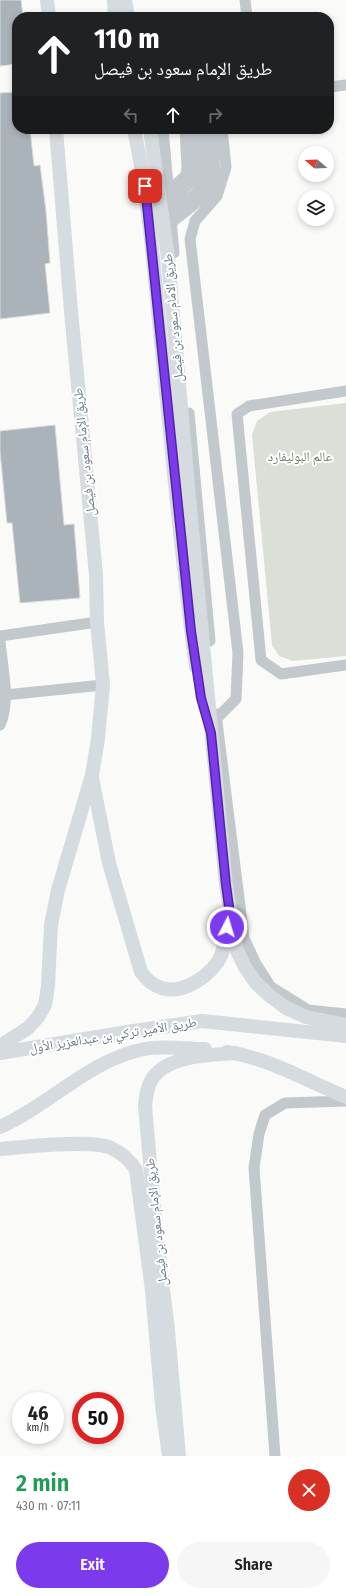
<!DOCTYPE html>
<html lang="en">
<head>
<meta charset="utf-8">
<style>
	:root { --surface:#fff; --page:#f6f6f6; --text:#222; --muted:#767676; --accent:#7c3aed }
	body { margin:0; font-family:"Fira Sans Condensed","Noto Naskh Arabic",sans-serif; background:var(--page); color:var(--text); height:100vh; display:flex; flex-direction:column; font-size:15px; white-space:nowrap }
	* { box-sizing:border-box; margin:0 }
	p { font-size:13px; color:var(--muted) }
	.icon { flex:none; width:22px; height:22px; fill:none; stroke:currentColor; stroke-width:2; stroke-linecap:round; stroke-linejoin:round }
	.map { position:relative; height:1456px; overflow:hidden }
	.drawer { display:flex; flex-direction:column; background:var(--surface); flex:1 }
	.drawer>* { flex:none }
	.top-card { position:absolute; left:12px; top:12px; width:322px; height:122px; border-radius:16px; box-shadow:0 2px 6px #0003; background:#202124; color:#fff; overflow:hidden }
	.needle { width:26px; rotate:289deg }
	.controls { position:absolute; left:298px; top:146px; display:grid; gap:8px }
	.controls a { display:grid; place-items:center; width:36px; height:36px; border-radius:50%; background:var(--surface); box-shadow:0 2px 6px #0003; font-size:20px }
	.speed { position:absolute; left:12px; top:1392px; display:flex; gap:8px; font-size:20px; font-weight:700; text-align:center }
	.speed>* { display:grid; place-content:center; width:52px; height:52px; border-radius:50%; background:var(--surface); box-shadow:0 2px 6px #0003; line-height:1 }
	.speed small { font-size:10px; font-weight:400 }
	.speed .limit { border:6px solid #d22; background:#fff; color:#111 }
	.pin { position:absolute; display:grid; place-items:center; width:34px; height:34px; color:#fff; margin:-17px; border-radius:8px; box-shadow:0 2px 6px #0006 }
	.me { position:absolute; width:44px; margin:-22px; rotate:5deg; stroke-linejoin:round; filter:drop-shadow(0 0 3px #0008) }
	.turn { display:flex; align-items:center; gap:14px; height:84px; padding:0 16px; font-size:18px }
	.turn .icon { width:52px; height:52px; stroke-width:2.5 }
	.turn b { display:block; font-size:28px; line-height:34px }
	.lanes { display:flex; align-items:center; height:38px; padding:0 16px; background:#0003; justify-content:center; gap:20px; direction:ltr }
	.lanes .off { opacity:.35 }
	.round { display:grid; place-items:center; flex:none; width:42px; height:42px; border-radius:21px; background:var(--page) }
	.headline { display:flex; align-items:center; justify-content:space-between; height:68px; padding:0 16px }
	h1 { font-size:24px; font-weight:600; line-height:30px; color:#1e9e55 }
	.cta { display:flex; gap:8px; margin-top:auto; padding:8px 16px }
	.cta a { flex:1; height:46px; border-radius:24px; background:var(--accent); color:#fff; font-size:16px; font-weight:600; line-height:46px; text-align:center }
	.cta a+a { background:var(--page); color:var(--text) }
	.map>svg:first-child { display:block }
</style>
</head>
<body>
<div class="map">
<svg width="346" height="1456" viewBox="0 0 346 1456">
	<rect width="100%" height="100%" fill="#fafaf8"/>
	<path fill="#dadfd7" d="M346,403v253l-53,5 -14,-5 -7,-11 -20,-210 5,-14 13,-9z"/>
	<path fill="#aab3b9" stroke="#dcdcda" d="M0,0h21l2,17h-6v47l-17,2z
		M17,92v37h13l4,37 6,-1 6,46 4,52 -5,1 5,49 -50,6v-226z
		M55,425l9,100 10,-1 6,74 -60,5 -8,-80h-5l-7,-71v-21z"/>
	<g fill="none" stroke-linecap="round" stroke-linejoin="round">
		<path stroke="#c3c8cc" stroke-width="11" d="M245,0l2,17
			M329,87l17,-2
			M163,129l11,124
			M168,192l18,-17 1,-8 -2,-38
			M168,202l26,-22 3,-9 -3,-42
			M170,211c8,-6 21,-12 28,-20 13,-16 6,-44 5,-62
			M171,223c12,-10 36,-26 42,-41 4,-10 -1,-41 -2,-53
			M346,391l-97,15 -12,8 24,246 20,14 65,-9
			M189,413l21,228
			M0,636l97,-14
			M0,641c2,25 11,61 0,84
			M5,695l98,-10
			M216,714l28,224 12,26 15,23 37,23 38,4
			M217,718l19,-19 2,-46 -48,-414 5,-18 22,-25 9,-29 -4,-38
			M275,1456l-21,-288 5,-34 6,-19 20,-12 61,-2"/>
		<path stroke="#d6dbdf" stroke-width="14" d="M47,0l2,17
			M114,0l1,17
			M125,0l3,17
			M134,129c15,70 20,141 27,213 11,108 20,217 35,325
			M150,129l18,129 21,240 37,387 11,66 8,16 11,16 14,13 16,12 20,9 40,8
			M92,778l17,85 32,109c4,5 9,11 14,13 22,13 49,-5 62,-22 8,-11 9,-29 11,-42
			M0,1046l28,-18 10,-11 7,-12 3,-19 3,-61 7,-35 34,-115 6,-36 5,-54 -6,-63 -1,-47 -25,-264 -15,-182
			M227,1052c42,6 80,29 119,45
			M0,1053l127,-21 75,-11 144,15
			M0,1127c50,-22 89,-67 144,-78 18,-4 42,0 61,0
			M0,1149c24,-2 92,-10 111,-1 11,5 19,12 25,22l16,120 10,116 7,50
			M179,1456l-11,-126 -12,-100 -11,-124c1,-10 2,-19 7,-27 15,-24 59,-24 84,-26"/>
	</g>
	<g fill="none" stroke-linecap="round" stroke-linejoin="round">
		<g stroke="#51269a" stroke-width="10">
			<path id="route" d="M145,186l46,445 10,67 10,35 15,152 4,29 -3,13"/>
		</g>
		<use href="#route" stroke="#7c3aed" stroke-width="7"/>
	</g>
	<g text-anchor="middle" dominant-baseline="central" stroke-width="4" stroke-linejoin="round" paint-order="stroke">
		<g font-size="13" fill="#657683" stroke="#fff">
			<text transform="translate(173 318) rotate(-95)">طريق الامام سعود بن فيصل</text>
			<text transform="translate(84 452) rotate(-96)">طريق الإمام سعود بن فيصل</text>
			<text transform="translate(113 1035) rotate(-9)">طريق الأمير تركي بن عبدالعزيز الأول</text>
			<text transform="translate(156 1222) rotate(-96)">طريق الإمام سعود بن فيصل</text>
		</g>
		<g font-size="13" fill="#687a64" stroke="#fff">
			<text x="300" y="456">عالم البوليفارد</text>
		</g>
	</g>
</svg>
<div class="controls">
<a><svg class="needle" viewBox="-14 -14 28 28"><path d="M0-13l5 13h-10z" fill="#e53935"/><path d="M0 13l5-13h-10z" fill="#767676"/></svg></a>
<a><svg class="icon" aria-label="layers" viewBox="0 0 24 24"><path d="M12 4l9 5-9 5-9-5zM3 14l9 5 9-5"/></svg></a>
</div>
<div class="speed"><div>46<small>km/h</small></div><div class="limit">50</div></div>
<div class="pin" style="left:145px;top:186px;background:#d93025"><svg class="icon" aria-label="arrive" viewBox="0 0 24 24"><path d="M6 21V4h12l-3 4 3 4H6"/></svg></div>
<svg class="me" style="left:227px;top:927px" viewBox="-20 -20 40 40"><circle r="17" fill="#7c3aed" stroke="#fff" stroke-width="3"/><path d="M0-11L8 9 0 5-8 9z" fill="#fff"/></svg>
<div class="top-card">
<div class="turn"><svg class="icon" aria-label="ahead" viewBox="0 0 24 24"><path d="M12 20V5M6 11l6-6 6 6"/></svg><div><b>110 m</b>طريق الإمام سعود بن فيصل</div></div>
<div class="lanes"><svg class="icon off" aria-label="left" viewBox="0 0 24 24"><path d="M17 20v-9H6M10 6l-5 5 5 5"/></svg><svg class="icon" aria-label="ahead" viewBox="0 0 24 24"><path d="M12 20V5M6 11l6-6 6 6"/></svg><svg class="icon off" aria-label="right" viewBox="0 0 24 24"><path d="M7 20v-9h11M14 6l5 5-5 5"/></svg></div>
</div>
</div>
<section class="drawer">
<div class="headline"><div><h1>2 min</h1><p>430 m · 07:11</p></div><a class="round" style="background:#d93025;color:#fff"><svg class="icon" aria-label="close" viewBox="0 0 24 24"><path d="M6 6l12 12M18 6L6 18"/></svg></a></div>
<div class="cta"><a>Exit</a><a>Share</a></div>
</section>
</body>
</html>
